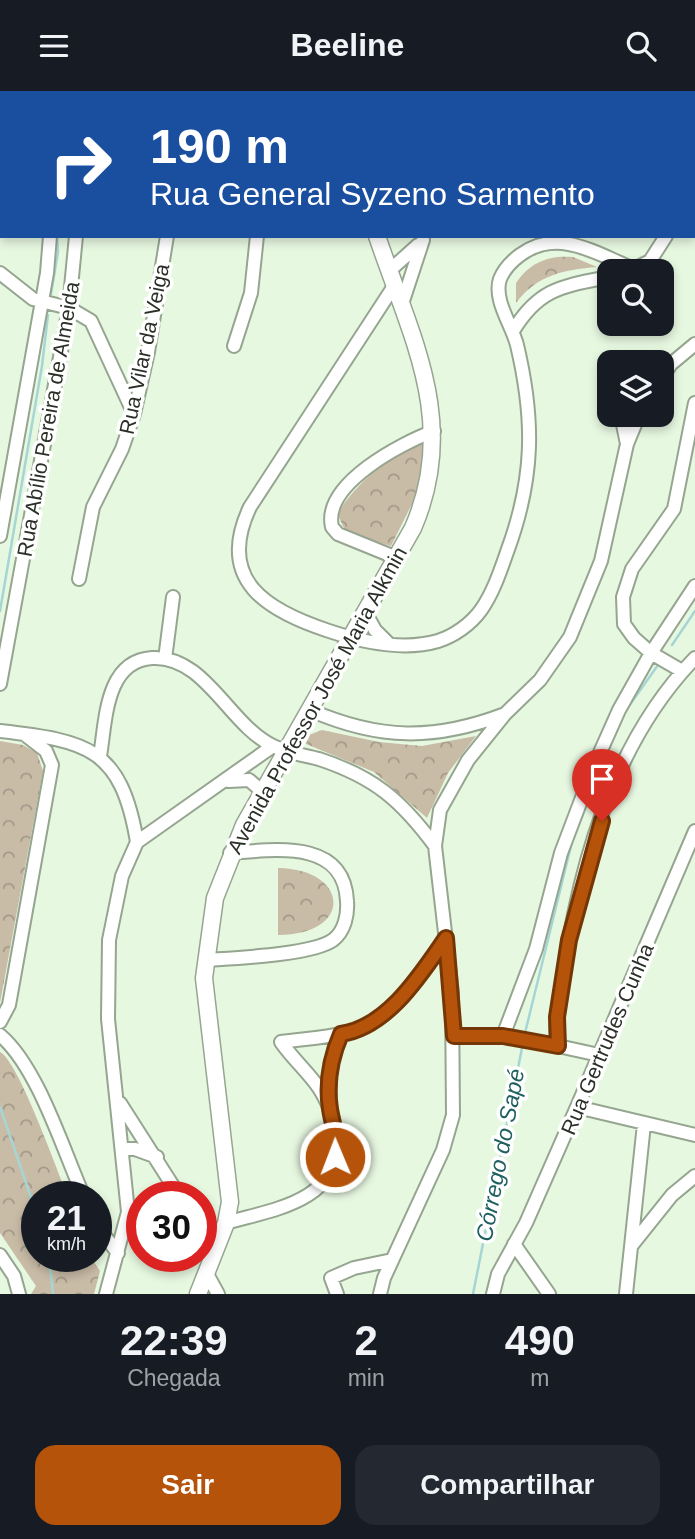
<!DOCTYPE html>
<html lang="pt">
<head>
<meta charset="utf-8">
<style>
	:root { --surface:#171b24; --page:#242831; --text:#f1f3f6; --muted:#9ea1a6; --accent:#b45309 }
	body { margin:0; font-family:Arial,sans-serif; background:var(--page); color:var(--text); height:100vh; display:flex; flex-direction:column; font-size:26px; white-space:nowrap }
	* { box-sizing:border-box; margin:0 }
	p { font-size:23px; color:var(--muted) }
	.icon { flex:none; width:38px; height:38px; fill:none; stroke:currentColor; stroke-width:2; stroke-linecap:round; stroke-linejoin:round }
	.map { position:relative; height:1203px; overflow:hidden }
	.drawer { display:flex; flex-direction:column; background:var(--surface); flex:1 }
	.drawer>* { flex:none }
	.banner { position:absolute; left:0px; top:0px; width:696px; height:147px; box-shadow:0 4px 10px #0003; background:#1a4fa0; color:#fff; overflow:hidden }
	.controls { position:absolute; left:597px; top:168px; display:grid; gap:14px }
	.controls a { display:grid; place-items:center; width:77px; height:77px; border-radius:14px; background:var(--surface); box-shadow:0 4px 10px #0003; font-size:35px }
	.speed { position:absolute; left:21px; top:1090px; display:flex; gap:14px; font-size:35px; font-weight:700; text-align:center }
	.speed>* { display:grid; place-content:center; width:91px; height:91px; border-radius:50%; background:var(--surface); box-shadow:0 4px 10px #0003; line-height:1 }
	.speed small { font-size:18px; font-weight:400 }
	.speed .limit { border:10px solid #d22; background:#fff; color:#111 }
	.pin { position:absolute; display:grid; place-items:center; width:60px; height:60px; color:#fff; margin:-72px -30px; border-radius:50% 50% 50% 0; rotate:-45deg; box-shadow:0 0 7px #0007 }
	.pin .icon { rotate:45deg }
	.me { position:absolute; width:77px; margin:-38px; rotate:359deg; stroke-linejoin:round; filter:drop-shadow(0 0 5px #0008) }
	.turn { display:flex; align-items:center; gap:24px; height:147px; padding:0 35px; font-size:32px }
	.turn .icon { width:91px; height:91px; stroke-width:2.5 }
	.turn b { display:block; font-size:49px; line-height:60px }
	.eta { display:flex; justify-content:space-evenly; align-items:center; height:119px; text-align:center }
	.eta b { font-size:42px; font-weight:700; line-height:49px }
	.button { display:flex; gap:14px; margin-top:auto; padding:14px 35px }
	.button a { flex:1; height:80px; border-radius:21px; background:var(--accent); color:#fff; font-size:28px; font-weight:700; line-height:80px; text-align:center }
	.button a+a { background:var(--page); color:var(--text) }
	header { display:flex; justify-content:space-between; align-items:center; height:91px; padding:0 35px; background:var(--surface); font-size:32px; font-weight:700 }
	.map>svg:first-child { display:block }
</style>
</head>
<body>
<header><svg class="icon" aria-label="menu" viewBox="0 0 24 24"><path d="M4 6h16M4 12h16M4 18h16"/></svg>Beeline<svg class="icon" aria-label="search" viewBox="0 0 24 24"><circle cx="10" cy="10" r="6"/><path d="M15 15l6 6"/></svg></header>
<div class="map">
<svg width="695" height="1203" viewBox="0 0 695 1203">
	<defs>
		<pattern id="park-crowns" width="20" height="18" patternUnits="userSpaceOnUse" patternTransform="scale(1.75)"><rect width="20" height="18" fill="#c9bca7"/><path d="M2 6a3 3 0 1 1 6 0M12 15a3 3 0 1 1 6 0" fill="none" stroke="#a39988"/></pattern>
	</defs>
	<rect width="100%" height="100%" fill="#e7f8e1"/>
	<path fill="url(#park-crowns)" d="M573,166l24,10c-34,3 -60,8 -81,36v-20c14,-21 33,-28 57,-26z
		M424,351l4,6 -13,50 -24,48 -45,-13 -8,-18c8,-22 62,-72 86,-73z
		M322,639l57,12 43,4 54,-10 -28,37 -21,45 -53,-46 -68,-28 3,-9z
		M0,650l23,4 14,8 6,18 -43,232z
		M278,777c72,1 76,67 0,67z
		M0,961c18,8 58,121 68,145h-31v60h54l9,14 -6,23h-63l5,-8 -36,-53z"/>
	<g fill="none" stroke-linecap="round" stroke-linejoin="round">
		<path stroke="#a5d6d5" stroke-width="2.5" d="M61,2v-2
			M51,203l7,-42 -1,-16
			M0,520l42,-245 6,-51
			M672,554l23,-34
			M624,622l34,-48
			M524,946l48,-195 38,-97
			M0,1016l37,108
			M49,1166l4,37
			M473,1203l50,-251"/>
		<g stroke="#95a590" stroke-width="16">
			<path id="street" d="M53,2v-2
				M84,2v-2
				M184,2l1,-2
				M280,2v-2
				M389,180l29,-26
				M0,182l33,26 36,9 22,13 43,93
				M394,195l-144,221c-35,74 18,104 79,124 33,11 75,20 109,10 16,-5 33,-17 43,-31 12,-17 19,-38 26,-58 27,-73 28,-131 10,-207 -5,-20 -24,-45 -17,-66 4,-10 12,-18 20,-24 38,-28 77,-1 114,14l16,-8 16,-25
				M402,213l21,-64
				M513,240c26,-43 50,-45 96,-54
				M234,255l17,-53 6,-57
				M662,287l9,-14 24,-20
				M621,324l6,29
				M0,445l47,-263 3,-37
				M397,467l-59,-24 -6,-7c-10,-43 70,-84 102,-96
				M79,488l14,-72 29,-58 12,-35 14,-62 19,-116
				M365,521l10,18 14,14
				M165,568l8,-62
				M682,580l-31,-18 -17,-15 -10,-14 -1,-27 9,-28 42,-60 21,-106
				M0,593l69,-376 7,-72
				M310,619c69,30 124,31 195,4
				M0,640c87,10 121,16 137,111
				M100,665c6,-35 5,-95 52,-98 53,-3 77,67 121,88 14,7 31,9 46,13 55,18 82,41 116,87
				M229,690l20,-1 14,12
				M206,869c28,-2 106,-5 127,-20 12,-9 15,-26 14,-39 -3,-63 -74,-51 -117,-48
				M0,931l9,-17 43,-240 -6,-14 -22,-17
				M0,944c38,32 63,115 84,162
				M454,945h49l55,10
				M503,945l33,-87 25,-96 33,-87 25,-56 32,-57 44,-67
				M599,964l-41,-9c-5,-24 2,-49 6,-74 16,-111 51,-232 131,-314
				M120,1012l60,94
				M330,1016c-1,-26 0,-50 11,-73
				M577,1016l118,28
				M122,1058h13l22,8
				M226,1132c27,-8 58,-13 82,-28 39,-24 32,-74 11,-107 -11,-16 -27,-30 -38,-46 21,-3 43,-4 64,-9 45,-9 77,-60 101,-95
				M96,1134l22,28
				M201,1140l16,17
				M514,1153l35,50
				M632,1154l40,-50 23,-19
				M0,1164l14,21 5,18
				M207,1183l11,20
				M106,1203l22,-82 -20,-193 1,-79 13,-64 15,-34 136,-96
				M337,1203l-6,-16 23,-10 38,-8
				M380,1203l4,-16 59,-128 10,-35 -1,-122 -17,-147 5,-36 28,-50 37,-46 35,-34 30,-43 31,-76 26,-117 12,-29
				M493,1203l5,-20 28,-51 51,-116 118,-276
				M626,1203l18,-170"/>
		</g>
		<g stroke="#95a590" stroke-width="19">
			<path id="secondary" d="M325,0l1,2
				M198,1203l28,-71 4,-21 -26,-224 11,-80 29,-73 169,-297c46,-106 -2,-191 -36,-292"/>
		</g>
		<use href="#street" stroke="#fff" stroke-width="12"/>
		<use href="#secondary" stroke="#fff" stroke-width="16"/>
	</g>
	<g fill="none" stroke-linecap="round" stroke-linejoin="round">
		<g stroke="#753606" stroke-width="18">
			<path id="route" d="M335,1066c3,-19 -2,-30 -5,-48 -4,-26 1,-52 11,-75 47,-7 80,-60 105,-96l8,98h49l55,10 -1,-29 12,-77 33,-119"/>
		</g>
		<use href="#route" stroke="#b45309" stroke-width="12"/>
	</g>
	<g text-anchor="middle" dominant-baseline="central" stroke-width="7" stroke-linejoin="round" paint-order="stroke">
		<g font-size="21" fill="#2a3027" stroke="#fff">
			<text transform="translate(144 258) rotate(-78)">Rua Vilar da Veiga</text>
			<text transform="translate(48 328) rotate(-80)">Rua Abílio Pereira de Almeida</text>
			<text transform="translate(317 609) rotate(-61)">Avenida Professor José Maria Alkmin</text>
			<text transform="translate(607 948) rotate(-67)">Rua Gertrudes Cunha</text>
		</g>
		<g font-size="23" font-style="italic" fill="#1e605f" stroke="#fff">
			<text transform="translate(500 1064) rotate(-79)">Córrego do Sapé</text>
		</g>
	</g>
</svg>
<div class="controls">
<a><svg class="icon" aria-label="search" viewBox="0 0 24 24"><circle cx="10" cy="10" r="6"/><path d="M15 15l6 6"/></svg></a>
<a><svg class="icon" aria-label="layers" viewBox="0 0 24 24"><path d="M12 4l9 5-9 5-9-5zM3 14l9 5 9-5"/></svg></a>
</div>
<div class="speed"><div>21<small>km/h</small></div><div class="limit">30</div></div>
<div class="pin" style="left:602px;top:730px;background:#d93025"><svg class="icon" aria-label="arrive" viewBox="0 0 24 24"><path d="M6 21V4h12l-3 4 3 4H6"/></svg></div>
<svg class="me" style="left:335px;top:1066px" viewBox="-20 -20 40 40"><circle r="17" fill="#b45309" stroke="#fff" stroke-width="3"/><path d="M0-11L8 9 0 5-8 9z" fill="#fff"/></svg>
<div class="banner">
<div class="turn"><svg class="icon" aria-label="right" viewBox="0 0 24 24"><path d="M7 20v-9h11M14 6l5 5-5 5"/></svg><div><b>190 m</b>Rua General Syzeno Sarmento</div></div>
</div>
</div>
<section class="drawer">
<div class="eta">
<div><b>22:39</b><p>Chegada</p></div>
<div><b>2</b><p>min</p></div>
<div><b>490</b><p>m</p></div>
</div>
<div class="button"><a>Sair</a><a>Compartilhar</a></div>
</section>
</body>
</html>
